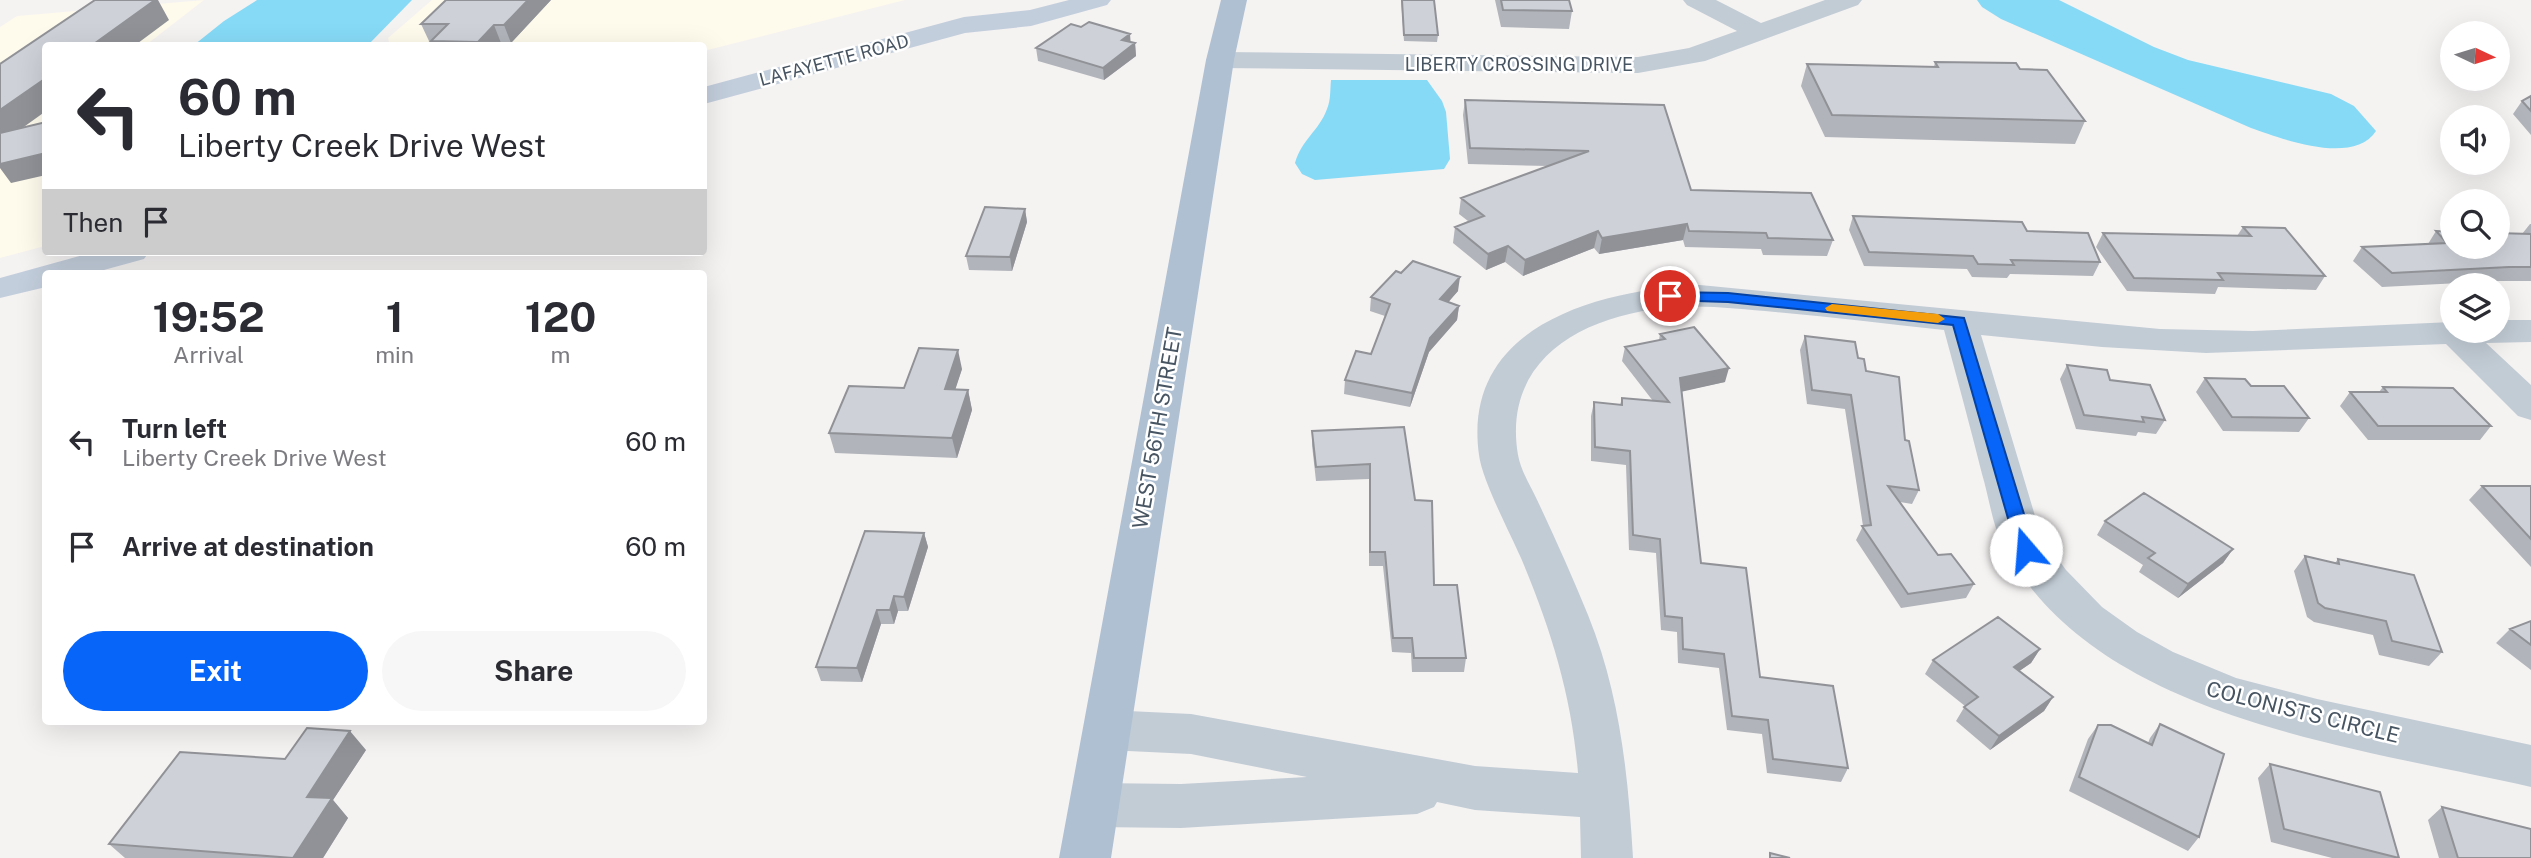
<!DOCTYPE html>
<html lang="en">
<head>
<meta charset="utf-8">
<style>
	:root { --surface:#fff; --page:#f7f7f7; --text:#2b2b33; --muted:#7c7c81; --accent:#0765fa }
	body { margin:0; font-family:"Public Sans",sans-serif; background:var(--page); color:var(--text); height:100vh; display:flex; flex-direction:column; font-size:26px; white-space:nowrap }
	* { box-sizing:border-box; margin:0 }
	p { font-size:23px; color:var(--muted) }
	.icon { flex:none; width:38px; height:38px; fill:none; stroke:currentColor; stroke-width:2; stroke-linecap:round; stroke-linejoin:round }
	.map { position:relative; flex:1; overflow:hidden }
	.sheet { position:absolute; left:42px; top:270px; width:665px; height:455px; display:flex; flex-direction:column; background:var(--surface); border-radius:7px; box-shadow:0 7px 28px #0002 }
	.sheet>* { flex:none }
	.banner { position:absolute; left:42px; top:42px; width:665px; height:214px; border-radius:7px; box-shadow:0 7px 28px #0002; background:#fff; color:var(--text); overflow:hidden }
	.needle { width:46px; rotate:94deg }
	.tools { position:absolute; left:2440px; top:21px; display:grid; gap:14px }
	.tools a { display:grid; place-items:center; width:70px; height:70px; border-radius:50%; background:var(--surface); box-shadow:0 7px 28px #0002; font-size:35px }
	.pin { position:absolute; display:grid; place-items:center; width:60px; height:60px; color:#fff; margin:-30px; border:4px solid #fff; border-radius:50%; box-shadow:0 2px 7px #0007 }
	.me { position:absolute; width:77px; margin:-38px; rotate:342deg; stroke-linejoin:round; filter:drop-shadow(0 0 5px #0008) }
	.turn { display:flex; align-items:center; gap:24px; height:147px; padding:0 21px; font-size:32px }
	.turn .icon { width:91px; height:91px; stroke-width:2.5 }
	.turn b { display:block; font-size:49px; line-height:60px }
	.then { display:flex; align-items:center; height:66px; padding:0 21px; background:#0003; gap:14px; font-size:26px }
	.eta { display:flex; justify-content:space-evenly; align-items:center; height:119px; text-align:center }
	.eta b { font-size:42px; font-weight:700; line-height:49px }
	.cta { display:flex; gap:14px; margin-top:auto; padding:14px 21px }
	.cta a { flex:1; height:80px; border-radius:42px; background:var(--accent); color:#fff; font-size:28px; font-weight:700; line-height:80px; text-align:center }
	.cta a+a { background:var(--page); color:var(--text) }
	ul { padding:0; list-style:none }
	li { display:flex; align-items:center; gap:21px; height:105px; padding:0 21px }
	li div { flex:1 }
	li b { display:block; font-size:26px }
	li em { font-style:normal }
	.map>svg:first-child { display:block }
</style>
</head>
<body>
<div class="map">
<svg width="2531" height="858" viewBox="0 0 2531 858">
	<rect width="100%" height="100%" fill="#f5f2f2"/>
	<path fill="#fefaec" d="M204,0l-58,45 -100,1 -1,200 -45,12v-231l17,-11z
		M432,0h473l-201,51v-5h-314l-2,-8z"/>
	<path fill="#86daf6" d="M257,0h155l-44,45h-174l30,-24z
		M1977,0h82l95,47 34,13 143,34 23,12 22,25c-23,35 -94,8 -125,-3l-250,-109 -19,-12z
		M1331,80h96l15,21 4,11 4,47 -6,10 -129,11 -13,-6 -7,-11c7,-24 24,-32 32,-54 4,-9 3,-20 4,-29z"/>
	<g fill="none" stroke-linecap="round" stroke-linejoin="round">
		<path fill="#c2ccd5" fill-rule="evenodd" d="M1683,0h33l45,23 64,-23h37l-4,5 -153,56 -67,12 -418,-5 -10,-2 -4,-6 4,-6 10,-2 418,5 51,-9 48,-17 -50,-26z
			M1700,285l460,44 93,2 199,-9v9h45v-11h34v22l-45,1 45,42v35l-13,-4 -72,-72 -240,9 -104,-6 -121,-12 60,201 25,34 36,37 35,25 36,20 63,26 81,21 214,46v42c-173,-40 -437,-67 -528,-242 -11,-21 -14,-48 -21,-71 -12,-48 -25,-96 -38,-144 -56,-6 -112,-13 -169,-18 -36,-3 -74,-8 -111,-4 -83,9 -162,52 -146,147 3,17 14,33 21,49 17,36 34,74 49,111 32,79 40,159 45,243h-52l-1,-41 -105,-7 -38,-8 -3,5 -17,7 -236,14 -87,-1 -18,-6 -7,-16 7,-16 18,-6 87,1 126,-7 -116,-23 -84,-4 -17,-6 -7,-14 7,-14 17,-6 84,4 284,52 103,7c-6,-76 -27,-144 -57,-215 -11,-25 -39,-78 -42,-103 -18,-130 120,-165 221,-170z"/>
		<path fill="#c3cedc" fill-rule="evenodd" d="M1069,0h42l-4,5 -76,21 -66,7 -261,71v-17l260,-70 66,-7z
			M94,252h55l-5,7 -51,14h-47v14l-46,11v-20z"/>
		<path fill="#afc0d3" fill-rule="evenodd" d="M1221,0h26l-13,60 -123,798h-52l147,-798z"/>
	</g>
	<path fill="#b1b4ba" d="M551,0l-40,43h-10l-2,3h-66l-2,-5h-2l-8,-17z
		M1401,0h33l4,35 -1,7 -33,-1z
		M1495,0h74l3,11 -3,18 -68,-2z
		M1131,42l4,1 1,13 -32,24 -66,-19 -2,-13z
		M1935,62l85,7 65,52 -10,23 -250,-7 -24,-51 6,-22 127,3z
		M2531,96v39l-18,-21 9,-13z
		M1465,100l226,90 142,50 -6,16 -64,-1 -2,-6 -76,-2 -2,-7 -84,14 -5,-6 -71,28 -18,-14 -19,8 -33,-27 2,-16 13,-6 -9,-7 2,-16 88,-32 -81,-2 -5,-49z
		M1025,209l2,13 -15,49 -43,-1 -3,-14z
		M1853,216l174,15 73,31 -7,14 -83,-2 -3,4 -35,-1 -5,-8 -103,-3 -15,-36z
		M2530,224h1v57h-32l-117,6 -29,-26 9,-14 66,-3 8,-13 86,3z
		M2243,227l82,49 -9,14 -98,-3 -3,7 -88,-3 -31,-44 7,-14 134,3z
		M1458,291l-10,11 11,4 -2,14 -28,32 -19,55 -66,-13 1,-14 26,-26 14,-38 -15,-5 1,-14z
		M1660,334l65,48 -43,9 19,172 59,114 88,91 -7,14 -74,-9 -5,-39 -35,-4 -8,-62 -41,-5 -1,-31 -16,-2 -5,-77 -27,-3 -3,-85 -35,-4v-45l3,-14 26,3 2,-7 31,3 -31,-40 3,-14 34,-7z
		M1805,336l53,22 47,82 14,50 -7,14 -12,-2 38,53 36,29 -8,14 -65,10 -45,-68 7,-14 -18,-117 -38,-5 -7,-54z
		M2067,365l43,15 55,40 -9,14 -18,-2 -2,4 -60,-7 -16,-50z
		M962,369l-7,20 13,1 4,20 -15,48 -122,-5 -6,-20 75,-45z
		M2205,378l46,8 58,32 -10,14 -76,-1 -27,-39z
		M2383,387l108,39 -11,14h-112l-28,-34 10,-14h29z
		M1404,427l11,73 19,85 32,73 -2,14h-52l-1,-19 -19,-1 -9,-86h-14v-87l-53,2 -4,-36v-14z
		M2482,486h49v81l-62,-67z
		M2105,521l128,28 -10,14 -45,35 -39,-26 4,-7 -46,-30z
		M924,533l4,14 -20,64h-10l-4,13h-13l-19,58 -41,-1 -5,-14z
		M2305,556l30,7 3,-4 104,93 -13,14 -50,-11 -6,-20 -59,-13 -7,-5 -13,-46z
		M2531,621v49l-35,-27 14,-14z
		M2040,649l-9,14 -12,8 34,26 -9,14 -54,39 -34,-29 9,-15 -40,-32 8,-14z
		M2160,724l39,113 -11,14 -119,-60 19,-52 10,-14 50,18 2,-5z
		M366,750l-33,50 15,18 -25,40h-198l-16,-14 176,-85z
		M2270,764l129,94h-67l-61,-16 -13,-64z
		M2442,807l89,51h-92l-11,-38z"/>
	<path fill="#909297" d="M155,0h3l11,20 -35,26h-43z
		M528,0h23l-40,43 -7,-18z
		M494,25l7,18 -2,3h-19l-2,-4z
		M1130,34l1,13 4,-4 1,13 -32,24 -1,-12 19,-28z
		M46,78v33l-46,33v-34z
		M46,153v22l-35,8 -11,-15v-4z
		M1025,209l2,13 -15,49 -2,-14z
		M1687,224l-4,16 -84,14 3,-16z
		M1598,231l-4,17 -71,28 2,-16z
		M1508,246l-3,16 -19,8 2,-16z
		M1460,277l-2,14 -19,22 1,-14z
		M1459,306l-2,14 -28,32 -19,55 2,-14 18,-55z
		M958,350l4,19 -13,40 -4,-20z
		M1729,368l-4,14 -49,11 4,-15z
		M968,390l4,20 -15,48 -5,-20z
		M924,533l4,14 -20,64 -4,-14z
		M2233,549l-10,14 -45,35 10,-14z
		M894,596l4,15 -4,13 -4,-14z
		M877,610l4,14 -19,58 -5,-14z
		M2040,649l-9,14 -26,18 9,-14z
		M2053,697l-9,14 -54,39 9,-14z
		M350,731l16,19 -33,50 15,18 -25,40h-30l14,-61z"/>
	<path fill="#ced1d8" stroke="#909297" stroke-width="2" d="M95,0h60l-64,46h-45v32l-46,32v-46z
		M446,0h82l-24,25h-10l-16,17 -47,-1 17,-17h-27z
		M1402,0h32l4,35h-34z
		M1501,0h68l3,11 -69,-1z
		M1089,22l41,12 -8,6 13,3 -32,25 -67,-20 35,-24 10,3z
		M1935,62l81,1 4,6 27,1 38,51 -253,-6 -25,-51 131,3z
		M2531,96v15l-9,-10z
		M1465,100l199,5 27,85 120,3 22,47 -65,-2 -2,-5 -77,-2 -2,-7 -85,14 -4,-7 -73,29 -17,-14 -20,8 -33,-27 29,-11 -23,-18 128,-47 -119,-3z
		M46,122v31l-46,11v-31z
		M985,207l40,2 -15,48 -44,-1z
		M1853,216l169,6 5,9 61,2 12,29 -89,-2 3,5 -36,-1 -5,-8 -104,-4z
		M2243,227l42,1 40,48 -107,-3 5,7 -89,-2 -31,-45 148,3z
		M2436,231l16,1v15h45v-14l34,1v33h-22l-117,6 -30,-26 85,-4z
		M1413,261l47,16 -20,22 19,7 -29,32 -18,55 -67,-13 11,-29 15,3 19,-50 -19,-7 25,-26 5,2z
		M1694,327l35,41 -49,10 21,185 45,5 14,109 73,9 15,82 -75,-9 -5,-39 -36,-4 -8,-62 -41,-5 -1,-31 -17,-2 -5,-77 -27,-4 -3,-84 -35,-4 -1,-45 28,3v-7l47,4 -44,-55 40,-8 -5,-5z
		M1805,336l50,6 3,16 6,1 2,12 33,6 6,63 4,1 10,49 -31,-4 50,69 13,-1 23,30 -66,10 -46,-68 9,-1 -20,-130 -39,-5z
		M919,348l39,2 -13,39 23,1 -16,48 -123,-5 20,-47 55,2z
		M2067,365l40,5 3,10 40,5 15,35 -23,-3 2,5 -60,-7z
		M2205,378l40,1 6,7h33l25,32 -77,-1z
		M2383,387l70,1 38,38h-113l-28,-34h37z
		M1404,427l11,73 17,1 2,84h23l9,73h-52l-2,-20h-19l-8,-86h-15v-88l-54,3 -4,-36z
		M2482,486h49v53z
		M2144,493l89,56 -45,35 -40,-26 7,-5 -50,-32z
		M865,531l59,2 -20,64 -10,-1 -4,14h-13l-20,58 -41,-1z
		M2305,556l34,8 -1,-5 76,16 28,77 -50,-11 -6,-20 -61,-13 -7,-5z
		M1998,617l42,32 -26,18 39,30 -54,39 -35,-29 14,-10 -45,-37z
		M2531,621v24l-21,-16z
		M2160,724l64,30 -25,83 -120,-60 19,-52h13l41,20z
		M307,728l43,3 -43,66 25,1 -39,60 -184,-14 71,-92 105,7z
		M2270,764l110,28 19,66 -115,-29z
		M2442,807l89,22v29h-73z
		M1770,853l20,5h-20z"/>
	<path fill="#0765fa" stroke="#0542a2" stroke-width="2" d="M1670,292l58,1 236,25 71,232 -3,4 -6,2 -9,-6 -64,-225 -225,-23 -63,-2 -2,-4z"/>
	<path fill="#f59e0b" d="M1832,304l106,10 7,5 -7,4 -111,-12 -2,-3z"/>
	<g text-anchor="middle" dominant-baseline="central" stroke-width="5" stroke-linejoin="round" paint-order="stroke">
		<g font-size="18" fill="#475462" stroke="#fff">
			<text transform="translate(834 60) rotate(-15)">LAFAYETTE ROAD</text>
			<text x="1519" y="64">LIBERTY CROSSING DRIVE</text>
		</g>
		<g font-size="21" fill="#475462" stroke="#fff">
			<text transform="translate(1157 428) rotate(-80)">WEST 56TH STREET</text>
			<text transform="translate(2303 712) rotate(14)">COLONISTS CIRCLE</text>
		</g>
	</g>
</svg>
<div class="tools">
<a><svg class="needle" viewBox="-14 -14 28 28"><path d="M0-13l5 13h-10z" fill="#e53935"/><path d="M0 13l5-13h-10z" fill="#7c7c81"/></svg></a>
<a><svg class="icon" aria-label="sound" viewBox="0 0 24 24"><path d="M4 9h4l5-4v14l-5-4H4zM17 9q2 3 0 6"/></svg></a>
<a><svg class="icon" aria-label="search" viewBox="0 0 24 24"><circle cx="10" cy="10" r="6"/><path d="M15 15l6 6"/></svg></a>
<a><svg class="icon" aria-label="layers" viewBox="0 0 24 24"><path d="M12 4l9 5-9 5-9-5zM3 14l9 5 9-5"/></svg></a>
</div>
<div class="pin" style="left:1670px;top:296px;background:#d93025"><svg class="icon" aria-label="arrive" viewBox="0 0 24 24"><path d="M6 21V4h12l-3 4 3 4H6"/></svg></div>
<svg class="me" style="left:2026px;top:550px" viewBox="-20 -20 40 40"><circle r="19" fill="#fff"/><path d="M0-13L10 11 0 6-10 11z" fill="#0765fa"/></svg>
<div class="banner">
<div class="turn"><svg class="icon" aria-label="left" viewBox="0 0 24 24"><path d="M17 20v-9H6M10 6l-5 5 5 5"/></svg><div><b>60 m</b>Liberty Creek Drive West</div></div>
<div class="then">Then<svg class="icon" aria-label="arrive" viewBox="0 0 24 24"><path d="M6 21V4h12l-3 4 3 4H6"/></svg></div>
</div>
<section class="sheet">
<div class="eta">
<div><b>19:52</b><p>Arrival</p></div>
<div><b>1</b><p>min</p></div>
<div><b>120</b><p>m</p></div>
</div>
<ul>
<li><svg class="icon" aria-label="left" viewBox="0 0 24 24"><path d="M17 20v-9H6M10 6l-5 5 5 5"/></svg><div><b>Turn left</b><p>Liberty Creek Drive West</p></div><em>60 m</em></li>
<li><svg class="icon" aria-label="arrive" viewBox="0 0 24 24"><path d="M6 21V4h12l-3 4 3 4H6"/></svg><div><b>Arrive at destination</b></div><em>60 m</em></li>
</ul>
<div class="cta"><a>Exit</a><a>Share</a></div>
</section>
</div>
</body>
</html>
